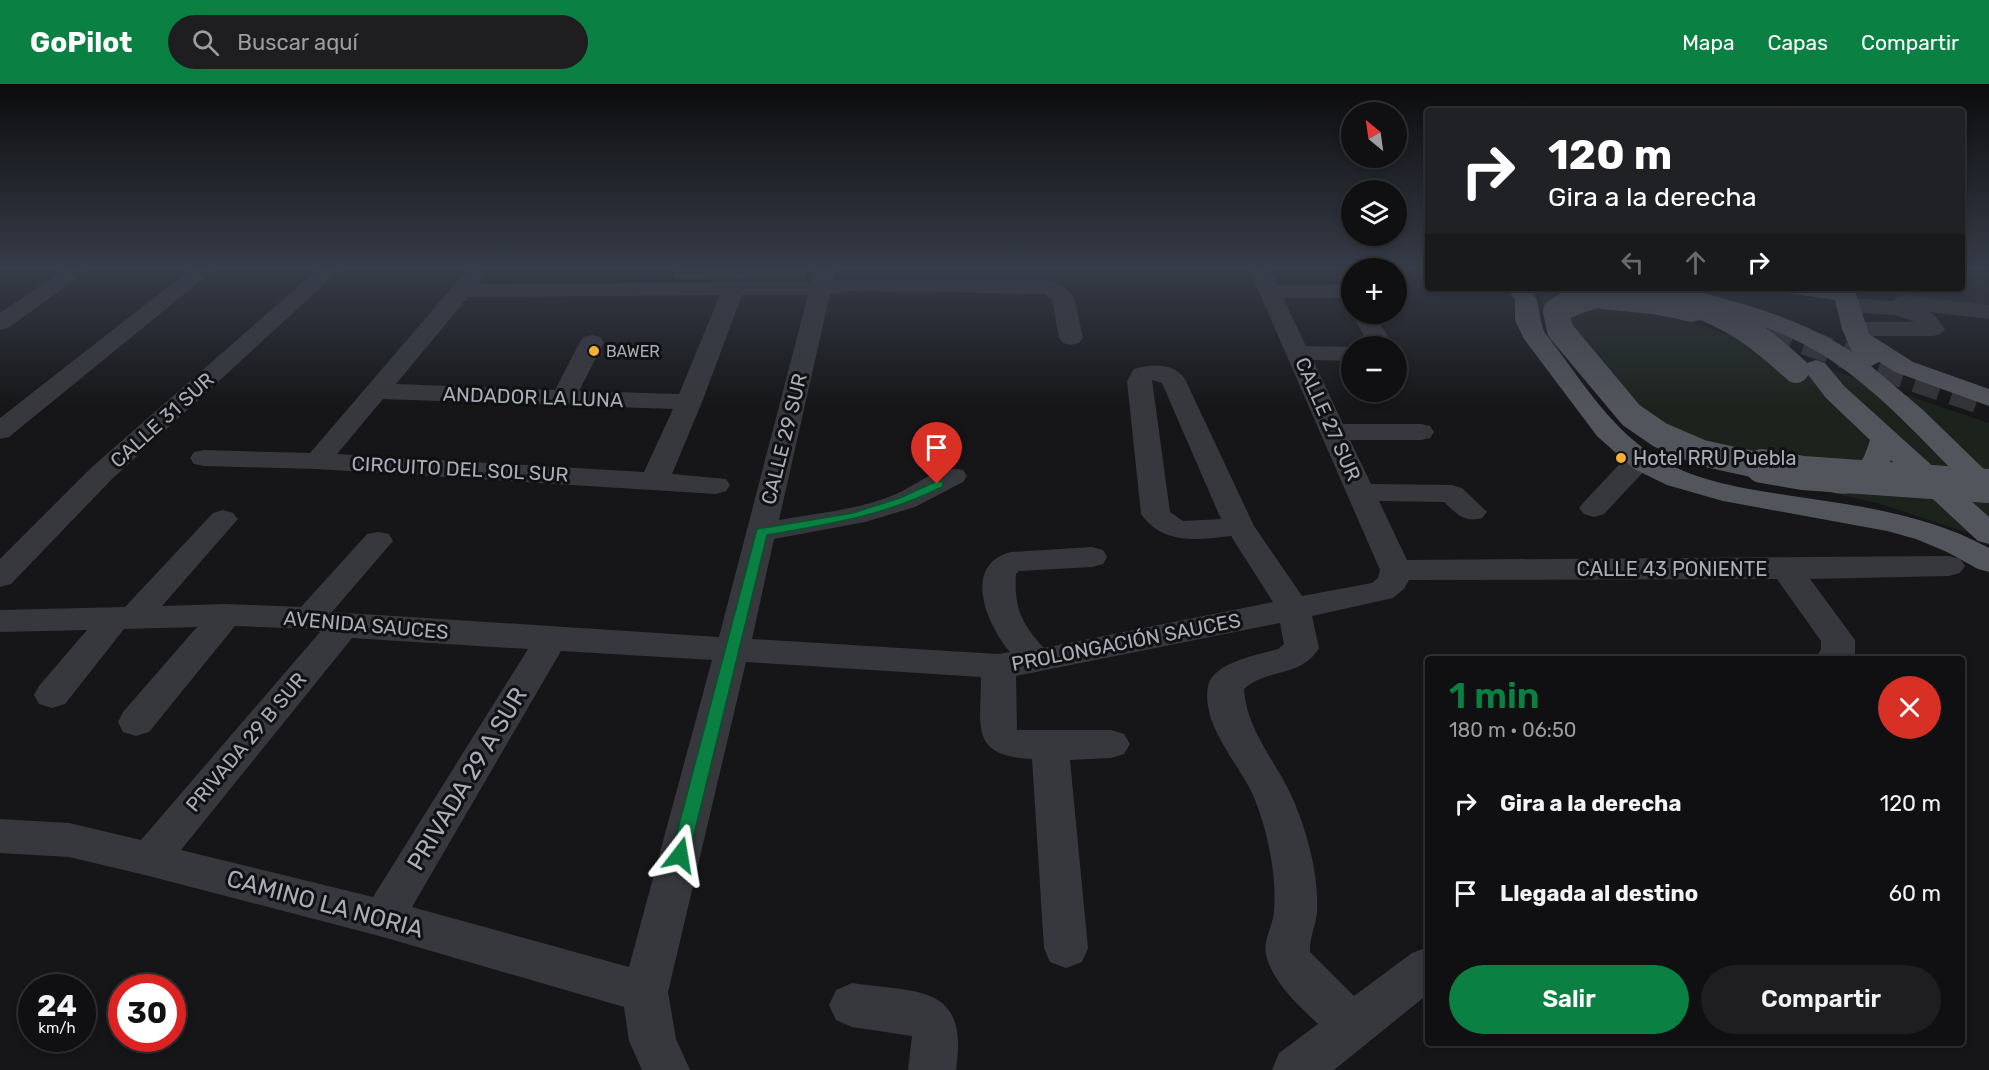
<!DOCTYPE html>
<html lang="es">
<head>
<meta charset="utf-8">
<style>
	:root { --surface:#101012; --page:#1e1e20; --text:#f1f3f6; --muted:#9c9d9f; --line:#303032; --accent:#0b8043 }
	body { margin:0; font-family:Rubik,sans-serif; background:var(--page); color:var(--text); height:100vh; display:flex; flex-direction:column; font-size:22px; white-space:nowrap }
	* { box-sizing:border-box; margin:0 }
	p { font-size:20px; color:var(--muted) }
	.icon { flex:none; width:33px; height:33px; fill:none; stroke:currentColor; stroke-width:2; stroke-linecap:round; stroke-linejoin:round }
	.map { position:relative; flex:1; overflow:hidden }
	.sheet { position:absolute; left:1425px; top:572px; width:540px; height:390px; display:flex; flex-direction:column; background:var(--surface); border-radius:6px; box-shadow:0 3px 9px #0003,0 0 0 2px var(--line) }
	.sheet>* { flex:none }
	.top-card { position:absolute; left:1425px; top:24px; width:540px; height:183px; border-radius:6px; box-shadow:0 3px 9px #0003,0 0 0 2px var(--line); background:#202124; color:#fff; overflow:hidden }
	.needle { width:39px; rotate:331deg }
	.buttons { position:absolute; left:1341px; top:18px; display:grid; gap:12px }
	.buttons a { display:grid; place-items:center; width:66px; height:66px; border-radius:50%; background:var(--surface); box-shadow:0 3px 9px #0003,0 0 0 2px var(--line); font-size:30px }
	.speed { position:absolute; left:18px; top:890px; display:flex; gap:12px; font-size:30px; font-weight:700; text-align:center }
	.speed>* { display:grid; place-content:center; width:78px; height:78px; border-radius:50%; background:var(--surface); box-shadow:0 3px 9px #0003,0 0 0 2px var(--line); line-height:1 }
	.speed small { font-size:15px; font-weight:400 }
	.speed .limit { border:9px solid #d22; background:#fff; color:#111 }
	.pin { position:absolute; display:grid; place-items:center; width:51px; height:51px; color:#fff; margin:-62px -26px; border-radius:50% 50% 50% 0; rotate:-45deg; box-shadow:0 0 6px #0007 }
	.pin .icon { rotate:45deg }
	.me { position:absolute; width:66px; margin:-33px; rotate:14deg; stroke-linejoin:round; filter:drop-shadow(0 0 4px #0008) }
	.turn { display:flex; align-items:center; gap:21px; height:126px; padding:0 24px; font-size:27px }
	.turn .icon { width:78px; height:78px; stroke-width:2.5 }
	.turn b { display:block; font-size:42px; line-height:51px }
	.lanes { display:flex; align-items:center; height:57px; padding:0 24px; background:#0003; justify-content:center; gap:30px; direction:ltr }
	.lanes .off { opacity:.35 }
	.round { display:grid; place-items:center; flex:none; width:63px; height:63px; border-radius:32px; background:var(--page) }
	.overview { display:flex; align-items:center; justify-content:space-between; height:102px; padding:0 24px }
	h1 { font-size:36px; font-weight:600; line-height:45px; color:var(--accent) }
	.primary-button { display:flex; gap:12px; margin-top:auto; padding:12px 24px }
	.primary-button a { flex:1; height:69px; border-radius:36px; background:var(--accent); color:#fff; font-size:24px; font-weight:600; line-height:69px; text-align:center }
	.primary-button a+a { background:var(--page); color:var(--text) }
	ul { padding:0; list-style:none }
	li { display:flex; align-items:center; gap:18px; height:90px; padding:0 24px }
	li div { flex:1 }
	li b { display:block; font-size:22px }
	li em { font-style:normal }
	header { display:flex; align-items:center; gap:36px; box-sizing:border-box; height:84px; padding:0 30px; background:var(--accent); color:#fff }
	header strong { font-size:28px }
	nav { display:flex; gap:33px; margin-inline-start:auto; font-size:21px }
	.search { width:420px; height:54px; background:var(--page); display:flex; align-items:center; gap:15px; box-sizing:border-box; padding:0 21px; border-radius:33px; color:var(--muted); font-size:22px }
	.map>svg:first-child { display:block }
</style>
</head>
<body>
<header>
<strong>GoPilot</strong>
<div class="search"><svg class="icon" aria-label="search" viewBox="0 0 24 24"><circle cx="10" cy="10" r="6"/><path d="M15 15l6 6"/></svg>Buscar aquí</div>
<nav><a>Mapa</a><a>Capas</a><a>Compartir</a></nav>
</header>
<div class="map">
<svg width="1989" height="986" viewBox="0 0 1989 986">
	<rect width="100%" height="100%" fill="#161618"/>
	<path fill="#222225" d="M1962,185h27v37l-95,-13 -3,-5h71z"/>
	<path fill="#1c231d" d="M1537,204h52l400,135v117l-111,-37 -155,-33 -87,-37 -90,-113 -4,-25z"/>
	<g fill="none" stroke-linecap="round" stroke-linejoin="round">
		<path stroke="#333438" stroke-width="26" stroke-dasharray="26 13" stroke-linecap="butt" d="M1731,233l258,87"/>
		<path fill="#37383d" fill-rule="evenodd" d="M65,185h25l-82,59 -8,2v-17z
			M191,185h24l-206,168 -9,2v-21z
			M318,185h23l-229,210 -101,105 -11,3v-28l92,-92z
			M478,185l8,6 -7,9 332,-2 3,-13h21l-2,11h213c13,4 20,6 28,17l9,41 -4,5 -8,2 -8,-2 -4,-5 -7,-39 -7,-5 -193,-3 -22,3 -51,226c38,-7 80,-10 117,-26 21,-9 43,-30 67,-24l4,6 -4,6 -48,25 -50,15 -91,17 -22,100 246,15 12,-2c-23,-27 -49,-87 1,-100l81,-5 11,3 4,7 -4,7 -11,3 -73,4 -3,3c-2,34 5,49 28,74l229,-46 -42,-66c-33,4 -68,9 -90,-22l-14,-133 7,-12c18,-5 39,-7 51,10l69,147 48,70 70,-13 6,-5 2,-8 -131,-301h21l7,16h75l-2,13h-67l23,48 46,1v14l-39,-1 30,64h78l9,2 4,6 -4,6 -9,2h-71l21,44 81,1 10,3 25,24 -5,6c-18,5 -25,-4 -38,-16l-65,-1 28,59 542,-4 11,3 5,7 -5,7 -11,3 -139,3 45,61v14l-3,4h-36l5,-9v-8l-44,-62 -368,1 -5,9 -11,9 -81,18 7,32c-18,30 -52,20 -75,41 3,46 38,78 53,120 12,30 22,70 20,103 -1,14 -8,26 -7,40l44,44 58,-43 16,-6v47l-94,76h-62l7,-17 39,-29c-20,-19 -45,-41 -52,-69 -3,-15 7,-29 8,-44 3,-37 -7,-83 -21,-116 -15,-33 -52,-70 -45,-109 5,-24 50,-31 70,-37l6,-5 -4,-21 -264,53 1,54h94l13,4 6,10 -6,10 -13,4 -41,2 18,188 -6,14 -16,6 -16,-6 -6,-14 -12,-189c-63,-3 -51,-32 -51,-82l-235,-15 -78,330 8,47 14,31h-48l-13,-29 -5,-34 -241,-70 -234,-61 -80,-19 -69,-4v-34l69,4 72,17 179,-208 -11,-3 -74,-3 -86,106 -13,4 -13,-4 -5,-10 5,-10 74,-85 -73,2 -59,75 -13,4 -13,-4 -5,-9 5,-9 48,-56 -87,2v-22l125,-3 88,-94 10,-3 10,3 5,6 -76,87 64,-2 75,3 66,-73 11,-2 11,2 4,7 -61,71 387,25 89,-342h-66l-40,107 -30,72 54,5 4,6 -4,6 -10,3 -399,-25 -113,-3 -10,-2 -4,-6 4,-6 10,-2 106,3 157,-183zM720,211l-41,99 -100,-3 25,-49 -4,-5 -8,-2 -8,2 -4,5 -25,48 -159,-6 72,-87zM1152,296l10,3 59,136 -38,2 -13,-9zM383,315l290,10 -29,63 -307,-18zM352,554l176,11 -155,248 -192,-47zM561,567l151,9 -83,307 -217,-60z
			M1904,211l85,10v14l-59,-7 5,4 10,13 -4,5 -8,2h-79l-8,-2 -4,-5 4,-5 8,-2h61l-20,-7 -49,-3 -8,-2 -3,-5 3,-5 8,-2 48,3 2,-4z
			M1352,230h22l20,32h-24z
			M1639,368l10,2 4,6 -4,6 -45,48 -10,3 -10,-3 -5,-6 5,-6 45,-48z
			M852,899c66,10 117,0 104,87h-48l4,-34 -60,-9 -16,-7 -7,-15 7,-15z"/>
		<path fill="#53555c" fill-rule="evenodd" d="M1507,204h23c12,16 7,27 15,45 33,42 62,92 108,122 44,29 102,35 153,43 63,9 126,19 183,50v24l-11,-3 -31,-17 -31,-13 -29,-8 -164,-30 -56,-16 -33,-16 -37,-33 -73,-97 -9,-19v-20z
			M1784,204h70l15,46 44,28 76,27v17l-94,-34 -16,-10 -8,4 52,44 66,64v25l-11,-3c-49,-48 -96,-104 -155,-141 -41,-25 -87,-39 -132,-51l-4,-5 4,-5 8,-2c53,13 107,30 153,60l-10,-23 -7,-29 -48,-7z
			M1600,212l53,4 47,10 4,5 -4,5 -8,2 -39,-8 -61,-6 -4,-5 4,-5z
			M1816,276l9,3 19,23 145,131v27l-11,-3 -87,-81c-10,23 -34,39 -60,32l-4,-6c5,-7 8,-7 16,-10 17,-6 22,-20 27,-36l-44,-42 -23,-30 4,-5z"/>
		<path stroke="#53555c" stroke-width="26" d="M1771,384l-69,-15 -42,-18 -29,-20 -71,-85 -4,-19c60,-34 130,-19 186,16 20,12 37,28 54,43"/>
		<path stroke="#53555c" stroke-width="34" d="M1762,382l41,7 186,13"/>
	</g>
	<path fill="#323236" d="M809,185l-3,11h-131l-1,-4z"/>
	<path fill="#212124" d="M807,185h2l-3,11 -1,-5z"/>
	<path fill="#3f3f44" stroke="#4f5156" stroke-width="1.5" d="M677,185h130l-2,6 -131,1z"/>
	<linearGradient id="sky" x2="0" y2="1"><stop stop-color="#0c0c0d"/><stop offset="0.57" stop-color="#363c48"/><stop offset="1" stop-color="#363c48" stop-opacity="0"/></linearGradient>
	<rect width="1989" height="323" fill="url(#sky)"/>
	<path fill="#0b8043" stroke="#07532c" stroke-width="1.5" d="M937,397l5,1 1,2 -1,3c-59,29 -111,37 -175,48l-78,320 -3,6 -6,2 -6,-2 -3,-6 86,-326 96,-16 47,-15z"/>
	<g fill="#f2b134" stroke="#111113" stroke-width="2">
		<circle cx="594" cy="267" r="6"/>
		<circle cx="1621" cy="374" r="6"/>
	</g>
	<g text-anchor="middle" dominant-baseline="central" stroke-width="6" stroke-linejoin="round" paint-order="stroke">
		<g font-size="16" fill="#a8adb8" stroke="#111113" text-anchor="start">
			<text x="606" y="267">BAWER</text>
		</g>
		<g font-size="20" fill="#a8adb8" stroke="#111113">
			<text transform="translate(533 313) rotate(2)">ANDADOR LA LUNA</text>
			<text transform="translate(1328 335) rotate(66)">CALLE 27 SUR</text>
			<text transform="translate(162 336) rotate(-42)">CALLE 31 SUR</text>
			<text transform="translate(784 355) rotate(-76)">CALLE 29 SUR</text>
			<text transform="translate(460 385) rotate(3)">CIRCUITO DEL SOL SUR</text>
			<text x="1672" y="485">CALLE 43 PONIENTE</text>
			<text transform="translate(366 541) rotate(5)">AVENIDA SAUCES</text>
			<text transform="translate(1126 558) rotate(-11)">PROLONGACIÓN SAUCES</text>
			<text transform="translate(246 658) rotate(-50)">PRIVADA 29 B SUR</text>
		</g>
		<g font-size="20" fill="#a8adb8" stroke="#111113" text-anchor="start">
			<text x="1633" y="374">Hotel RRU Puebla</text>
		</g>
		<g font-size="24" fill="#a8adb8" stroke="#111113">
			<text transform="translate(467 695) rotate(-59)">PRIVADA 29 A SUR</text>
			<text transform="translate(325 820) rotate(15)">CAMINO LA NORIA</text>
		</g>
	</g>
</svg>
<div class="buttons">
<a><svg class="needle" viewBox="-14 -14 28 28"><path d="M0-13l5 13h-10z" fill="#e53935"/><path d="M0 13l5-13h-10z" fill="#9c9d9f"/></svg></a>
<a><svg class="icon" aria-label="layers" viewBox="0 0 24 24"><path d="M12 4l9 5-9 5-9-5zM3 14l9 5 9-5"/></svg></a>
<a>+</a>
<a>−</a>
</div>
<div class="speed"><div>24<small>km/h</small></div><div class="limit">30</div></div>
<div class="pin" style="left:937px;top:400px;background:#d93025"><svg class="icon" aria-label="arrive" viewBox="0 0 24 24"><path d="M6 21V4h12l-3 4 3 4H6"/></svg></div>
<svg class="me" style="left:680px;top:771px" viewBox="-20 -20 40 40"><path d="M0-17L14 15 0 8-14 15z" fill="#0b8043" stroke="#fff" stroke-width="4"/></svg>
<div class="top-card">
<div class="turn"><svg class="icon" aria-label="right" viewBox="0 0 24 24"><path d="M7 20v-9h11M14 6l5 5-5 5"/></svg><div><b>120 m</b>Gira a la derecha</div></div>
<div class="lanes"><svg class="icon off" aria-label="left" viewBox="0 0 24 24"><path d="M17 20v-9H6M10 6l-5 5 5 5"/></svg><svg class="icon off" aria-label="ahead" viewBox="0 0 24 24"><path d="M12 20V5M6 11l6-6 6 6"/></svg><svg class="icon" aria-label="right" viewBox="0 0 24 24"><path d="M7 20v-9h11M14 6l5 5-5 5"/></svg></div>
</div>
<section class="sheet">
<div class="overview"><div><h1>1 min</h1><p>180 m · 06:50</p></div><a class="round" style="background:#d93025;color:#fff"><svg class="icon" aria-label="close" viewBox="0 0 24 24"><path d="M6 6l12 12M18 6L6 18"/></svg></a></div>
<ul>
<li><svg class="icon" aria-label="right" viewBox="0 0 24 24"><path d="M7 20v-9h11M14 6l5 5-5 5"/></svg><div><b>Gira a la derecha</b></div><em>120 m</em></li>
<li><svg class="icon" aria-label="arrive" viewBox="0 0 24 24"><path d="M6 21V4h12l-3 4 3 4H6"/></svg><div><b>Llegada al destino</b></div><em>60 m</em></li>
</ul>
<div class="primary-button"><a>Salir</a><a>Compartir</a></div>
</section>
</div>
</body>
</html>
